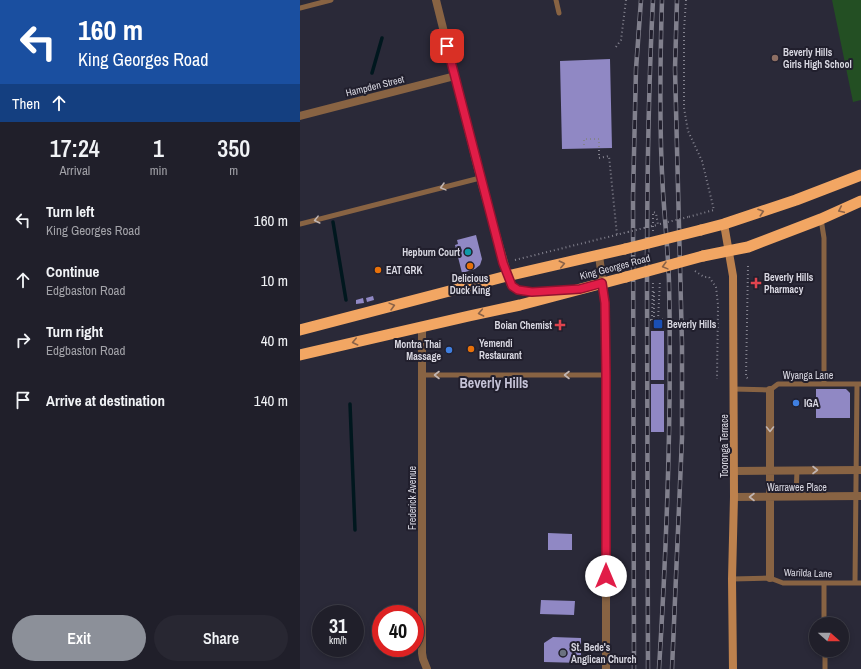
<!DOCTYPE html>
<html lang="en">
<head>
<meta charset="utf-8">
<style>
	:root { --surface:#201f2a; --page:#282732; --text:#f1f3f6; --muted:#a2a2a8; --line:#3d3d47; --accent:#8c9099 }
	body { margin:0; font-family:"Archivo Narrow",sans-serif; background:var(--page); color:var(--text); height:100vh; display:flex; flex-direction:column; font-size:15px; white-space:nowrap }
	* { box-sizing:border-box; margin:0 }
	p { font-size:13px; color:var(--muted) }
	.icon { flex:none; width:22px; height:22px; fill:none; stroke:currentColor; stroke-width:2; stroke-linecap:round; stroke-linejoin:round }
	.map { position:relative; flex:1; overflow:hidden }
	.side { display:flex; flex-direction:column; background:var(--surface); width:300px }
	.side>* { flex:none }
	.top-card { background:#1a4fa0; color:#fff; overflow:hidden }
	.needle { width:26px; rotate:111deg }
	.buttons { position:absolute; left:509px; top:617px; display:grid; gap:8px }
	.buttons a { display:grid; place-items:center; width:40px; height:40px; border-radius:50%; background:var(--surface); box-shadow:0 2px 6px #0003,0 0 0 1px var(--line); font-size:20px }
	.speed { position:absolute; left:12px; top:605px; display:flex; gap:8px; font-size:20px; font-weight:700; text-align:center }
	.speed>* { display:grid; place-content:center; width:52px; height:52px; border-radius:50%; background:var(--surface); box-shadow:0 2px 6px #0003,0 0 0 1px var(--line); line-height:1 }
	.speed small { font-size:10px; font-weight:400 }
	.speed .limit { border:6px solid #d22; background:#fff; color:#111 }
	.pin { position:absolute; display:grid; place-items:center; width:34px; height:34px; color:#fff; margin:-17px; border-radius:8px; box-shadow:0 2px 6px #0006 }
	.me { position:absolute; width:44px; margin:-22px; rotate:0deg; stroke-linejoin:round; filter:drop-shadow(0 0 3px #0008) }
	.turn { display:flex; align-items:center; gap:14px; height:84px; padding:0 12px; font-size:18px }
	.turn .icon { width:52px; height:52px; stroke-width:2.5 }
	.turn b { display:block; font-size:28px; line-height:34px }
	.then { display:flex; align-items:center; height:38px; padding:0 12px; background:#0003; gap:8px; font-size:15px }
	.eta { display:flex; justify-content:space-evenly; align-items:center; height:68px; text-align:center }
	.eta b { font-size:24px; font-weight:600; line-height:28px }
	.action { display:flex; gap:8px; margin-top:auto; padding:8px 12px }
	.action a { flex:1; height:46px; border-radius:24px; background:var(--accent); color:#fff; font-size:16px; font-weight:600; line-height:46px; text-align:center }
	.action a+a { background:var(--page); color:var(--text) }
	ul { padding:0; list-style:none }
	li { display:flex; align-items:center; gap:12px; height:60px; padding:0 12px }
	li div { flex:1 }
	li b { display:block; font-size:15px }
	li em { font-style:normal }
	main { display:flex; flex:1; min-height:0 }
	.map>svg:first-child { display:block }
</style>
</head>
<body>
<main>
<section class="side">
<div class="top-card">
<div class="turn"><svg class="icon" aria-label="left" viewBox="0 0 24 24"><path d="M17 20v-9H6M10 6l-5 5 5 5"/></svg><div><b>160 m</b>King Georges Road</div></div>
<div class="then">Then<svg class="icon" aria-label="ahead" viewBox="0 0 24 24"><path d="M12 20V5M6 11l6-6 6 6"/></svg></div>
</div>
<div class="eta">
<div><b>17:24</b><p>Arrival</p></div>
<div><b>1</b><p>min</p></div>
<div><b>350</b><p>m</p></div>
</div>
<ul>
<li><svg class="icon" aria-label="left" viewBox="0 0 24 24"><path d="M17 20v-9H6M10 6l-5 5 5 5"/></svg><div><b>Turn left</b><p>King Georges Road</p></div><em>160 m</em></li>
<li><svg class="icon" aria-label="ahead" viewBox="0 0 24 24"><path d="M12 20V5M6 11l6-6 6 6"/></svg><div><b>Continue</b><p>Edgbaston Road</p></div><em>10 m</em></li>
<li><svg class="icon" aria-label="right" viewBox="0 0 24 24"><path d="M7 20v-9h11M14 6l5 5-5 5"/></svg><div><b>Turn right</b><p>Edgbaston Road</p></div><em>40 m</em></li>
<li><svg class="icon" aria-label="arrive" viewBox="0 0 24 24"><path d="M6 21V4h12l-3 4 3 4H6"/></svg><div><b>Arrive at destination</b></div><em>140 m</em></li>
</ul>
<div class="action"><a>Exit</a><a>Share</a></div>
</section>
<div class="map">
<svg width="561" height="669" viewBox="0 0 561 669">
	<rect width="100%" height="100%" fill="#2a2938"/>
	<path fill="#234f23" d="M532,0h29v100l-8,2z"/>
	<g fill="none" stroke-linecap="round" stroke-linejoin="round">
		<path stroke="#00171e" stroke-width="3.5" d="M72,73l10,-35
			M33,222l13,78
			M50,404l5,126"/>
	</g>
	<path fill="#9088c4" d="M310,59l2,89 -50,1 -2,-88z
		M176,235l6,24 -2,6 -5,4 -13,4 -7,-28 3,-1 -1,-4z
		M73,296l1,4 -7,2 -1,-4z
		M63,298l1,5 -8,1v-4z
		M351,331h13v49h-13z
		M351,384h13v48h-13z
		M516,389h30l4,4v25h-34z
		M248,533l24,1v16h-24z
		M241,600l34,1 -1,14 -34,-1z
		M253,637l28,1v25l-37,-1v-19z"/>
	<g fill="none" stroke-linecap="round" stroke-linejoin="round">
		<path stroke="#84838f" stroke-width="2" stroke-dasharray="1 3" stroke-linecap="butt" d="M386,0l-2,30v78l4,23 14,30 12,49 -26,7
			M316,47l5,-7 5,-40
			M284,145v-6h15v19l10,-2 8,79
			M344,228l3,-1
			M353,231v-19l3,1 2,12
			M215,260l113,-28
			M448,266l-2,111 4,3
			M395,271l9,6h5l7,10 2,18 -1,74
			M354,317v-26
			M350,320l16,-1
			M352,320l1,-38
			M358,320l2,-40"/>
		<path stroke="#886343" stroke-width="5" d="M256,0l3,13
			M0,8l31,-8
			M521,219l3,19v145
			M0,224l180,-46
			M122,375h184
			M433,389l37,1 8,-6h83
			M496,497l1,-27
			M432,579l38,-1 13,5h78
			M555,583l2,-199
			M524,584v40
			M525,650v19"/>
		<path stroke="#886343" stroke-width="8" d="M136,0l46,185 28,98c10,15 38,8 53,7
			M0,116l155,-40
			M122,326v327l1,6 4,10
			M470,390v188
			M434,471l127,-1
			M434,497l127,-1"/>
		<path stroke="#886343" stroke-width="8" d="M299,255l6,48 1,72v294"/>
		<path stroke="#bd814d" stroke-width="8" d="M424,224l9,52 1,221 -2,82 1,90"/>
		<path stroke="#f2a663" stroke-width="11" d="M401,230l23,-6 72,-24 65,-25
			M403,256l45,-9 73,-28 40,-18
			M0,330l207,-54 118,-27
			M0,355l169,-39 51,-11 106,-28"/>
		<g stroke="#81808d" stroke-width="4.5">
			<path id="rail" d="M334,669l-1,-473 3,-127 5,-69
				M348,669c0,-129 -1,-258 -1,-387 0,-94 1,-188 6,-282
				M359,669c8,-129 13,-257 10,-387 -1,-30 -4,-60 -6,-90 -4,-64 -3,-128 -1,-192
				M372,669l10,-231v-94l-7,-275 2,-69"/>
		</g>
		<use href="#rail" stroke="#211f2d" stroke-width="3" stroke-dasharray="9" stroke-linecap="butt"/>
		<path stroke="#84838f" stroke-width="2" stroke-dasharray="1 3" stroke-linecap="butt" d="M360,224l28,-7
			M347,227l10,-2
			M328,232l16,-4"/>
		<path stroke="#f2a663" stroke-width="11" d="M325,249l76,-19
			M326,277l77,-21"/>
	</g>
	<defs><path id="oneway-chevron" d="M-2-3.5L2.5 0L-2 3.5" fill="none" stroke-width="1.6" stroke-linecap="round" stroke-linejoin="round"/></defs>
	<g stroke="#c1b5b2">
		<use href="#oneway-chevron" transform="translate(143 187) rotate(165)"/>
		<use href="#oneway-chevron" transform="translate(17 220) rotate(166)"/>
		<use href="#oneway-chevron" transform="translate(137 375) rotate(-180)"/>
		<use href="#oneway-chevron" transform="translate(267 375) rotate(-180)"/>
		<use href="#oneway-chevron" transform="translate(470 429) rotate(90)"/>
		<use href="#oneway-chevron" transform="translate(515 470)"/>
		<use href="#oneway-chevron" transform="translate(452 497) rotate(180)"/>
	</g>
	<g stroke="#8a6248">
		<use href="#oneway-chevron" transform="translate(541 210) rotate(155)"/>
		<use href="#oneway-chevron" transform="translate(461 212) rotate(-18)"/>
		<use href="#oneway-chevron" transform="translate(262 264) rotate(-13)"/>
		<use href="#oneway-chevron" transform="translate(365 266) rotate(165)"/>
		<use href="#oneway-chevron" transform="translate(92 306) rotate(-15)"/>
		<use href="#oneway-chevron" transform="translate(181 313) rotate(169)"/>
		<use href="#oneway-chevron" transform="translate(55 342) rotate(167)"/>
	</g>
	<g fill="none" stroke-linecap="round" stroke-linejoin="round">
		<g stroke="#92132f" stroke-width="10">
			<path id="route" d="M147,46l47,182 9,35 9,23 6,4 14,2 48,-3 22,-6 3,20 1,72v201"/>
		</g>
		<use href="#route" stroke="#e11d48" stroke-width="7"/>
	</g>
	<circle fill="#8d6e63" stroke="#211f2d" stroke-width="1.5" cx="475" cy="58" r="4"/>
	<circle fill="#0f9aa8" stroke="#211f2d" stroke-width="1.5" cx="168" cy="252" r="4"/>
	<g fill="#e8710a" stroke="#211f2d" stroke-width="1.5">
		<circle cx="170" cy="266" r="4"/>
		<circle cx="78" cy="270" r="4"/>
		<circle cx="171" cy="349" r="4"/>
	</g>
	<g fill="#e0444e" stroke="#211f2d" stroke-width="1.5">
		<path d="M454 277h4v4h4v4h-4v4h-4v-4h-4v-4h4z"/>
		<path d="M258 319h4v4h4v4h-4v4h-4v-4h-4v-4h4z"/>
	</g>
	<rect fill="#1a4fb4" stroke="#211f2d" stroke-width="1.5" x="353" y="319" width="10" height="10" rx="2"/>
	<g fill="#3f7fe0" stroke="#211f2d" stroke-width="1.5">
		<circle cx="149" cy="350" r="4"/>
		<circle cx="496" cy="403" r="4"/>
	</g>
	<circle fill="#6b7280" stroke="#211f2d" stroke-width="1.5" cx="263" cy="653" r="4"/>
	<g text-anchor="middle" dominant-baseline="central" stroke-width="4" stroke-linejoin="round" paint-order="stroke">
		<g font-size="10" font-weight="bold" fill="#d9d8e2" stroke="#211f2d" text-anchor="start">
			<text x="483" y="52">Beverly Hills<tspan x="483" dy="12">Girls High School</tspan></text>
			<text x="160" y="252" text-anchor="end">Hepburn Court</text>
			<text x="86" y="270">EAT GRK</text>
			<text x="464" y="277">Beverly Hills<tspan x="464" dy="12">Pharmacy</tspan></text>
			<text x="170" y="278" text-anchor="middle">Delicious<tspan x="170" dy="12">Duck King</tspan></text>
			<text x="367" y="324">Beverly Hills</text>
			<text x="252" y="325" text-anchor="end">Boian Chemist</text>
			<text x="179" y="343">Yemendi<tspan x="179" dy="12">Restaurant</tspan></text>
			<text x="141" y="344" text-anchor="end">Montra Thai<tspan x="141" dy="12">Massage</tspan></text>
			<text x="504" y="403">IGA</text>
			<text x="271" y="647">St. Bede's<tspan x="271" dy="12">Anglican Church</tspan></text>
		</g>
		<g font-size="10" fill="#d9d8e2" stroke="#211f2d">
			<text transform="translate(75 86) rotate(-14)">Hampden Street</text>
			<text transform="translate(315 267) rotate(-15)">King Georges Road</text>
			<text x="508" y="375">Wyanga Lane</text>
			<text transform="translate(424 446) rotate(-90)">Tooronga Terrace</text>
			<text x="497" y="487">Warrawee Place</text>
			<text transform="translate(112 498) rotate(-90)">Frederick Avenue</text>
			<text transform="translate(508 573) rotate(2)">Warilda Lane</text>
		</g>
		<g font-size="14" font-weight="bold" fill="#c4c2d6" stroke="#211f2d">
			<text x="194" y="383">Beverly Hills</text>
		</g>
	</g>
</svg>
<div class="buttons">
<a><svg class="needle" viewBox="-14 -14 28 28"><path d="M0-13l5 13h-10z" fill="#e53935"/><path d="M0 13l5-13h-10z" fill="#a2a2a8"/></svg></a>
</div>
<div class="speed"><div>31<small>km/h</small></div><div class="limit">40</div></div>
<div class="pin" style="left:147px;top:46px;background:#d93025"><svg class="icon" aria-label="arrive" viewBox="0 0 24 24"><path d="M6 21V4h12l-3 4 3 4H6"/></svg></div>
<svg class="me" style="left:306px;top:576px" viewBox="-20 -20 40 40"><circle r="19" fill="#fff"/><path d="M0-13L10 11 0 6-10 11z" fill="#e11d48"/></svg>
</div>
</main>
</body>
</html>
